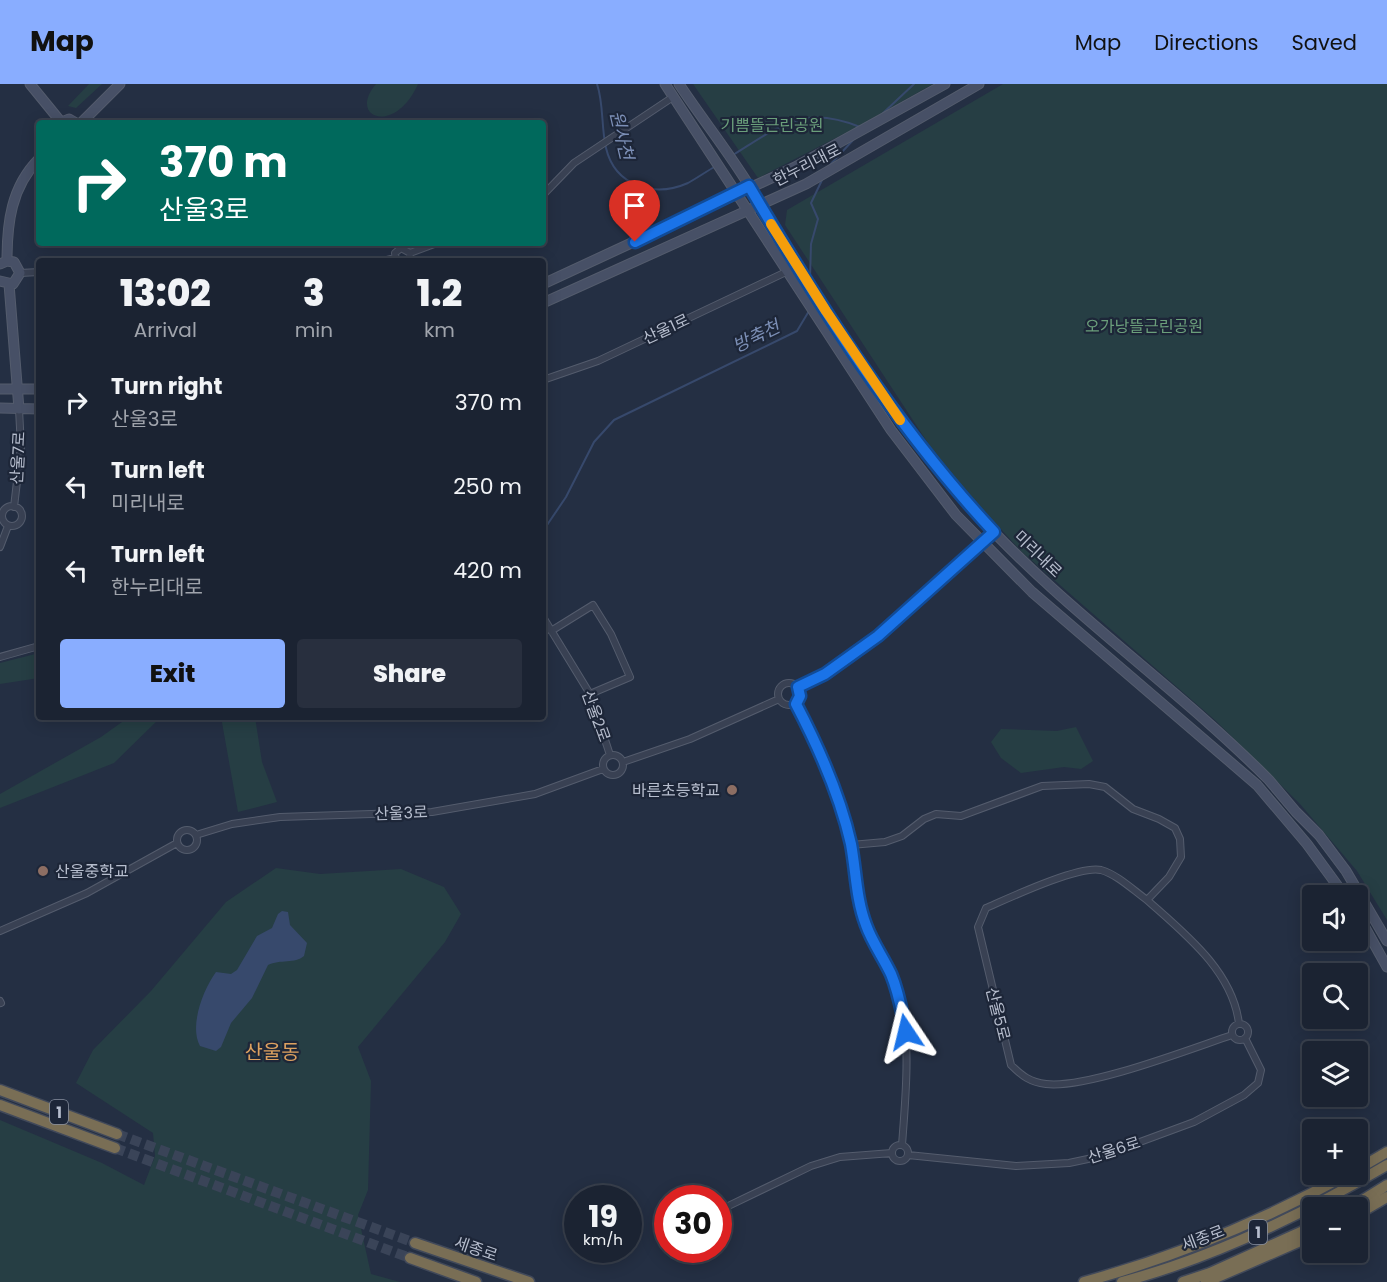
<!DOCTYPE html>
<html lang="en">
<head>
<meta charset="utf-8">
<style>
	:root { --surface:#1b2332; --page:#282f3e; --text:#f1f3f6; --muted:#a0a4ac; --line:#39404d; --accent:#89adff }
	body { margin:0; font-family:Poppins,"Noto Sans KR",sans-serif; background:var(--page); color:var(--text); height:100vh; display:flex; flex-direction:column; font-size:22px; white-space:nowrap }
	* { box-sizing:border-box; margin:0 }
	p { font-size:20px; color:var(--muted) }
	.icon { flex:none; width:33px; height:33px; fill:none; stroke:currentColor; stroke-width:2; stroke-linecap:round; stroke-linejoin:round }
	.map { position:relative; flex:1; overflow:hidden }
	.panel { position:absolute; left:36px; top:174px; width:510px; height:462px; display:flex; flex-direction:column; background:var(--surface); border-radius:6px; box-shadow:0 3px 15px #0003,0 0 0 2px var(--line) }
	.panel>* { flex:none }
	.guide { position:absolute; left:36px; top:36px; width:510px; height:126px; border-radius:6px; box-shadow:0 3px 15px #0003,0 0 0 2px var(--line); background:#00695c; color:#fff; overflow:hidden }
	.controls { position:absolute; left:1302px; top:801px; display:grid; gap:12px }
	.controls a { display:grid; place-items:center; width:66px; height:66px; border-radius:6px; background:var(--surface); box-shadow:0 3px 15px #0003,0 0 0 2px var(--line); font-size:30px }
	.speed { position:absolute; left:564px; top:1101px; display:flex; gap:12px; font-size:30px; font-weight:700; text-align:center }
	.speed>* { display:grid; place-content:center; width:78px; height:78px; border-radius:50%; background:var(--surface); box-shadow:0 3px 15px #0003,0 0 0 2px var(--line); line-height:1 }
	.speed small { font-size:15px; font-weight:400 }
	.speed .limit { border:9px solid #d22; background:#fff; color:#111 }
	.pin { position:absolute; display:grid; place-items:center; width:51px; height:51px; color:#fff; margin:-62px -26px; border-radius:50% 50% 50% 0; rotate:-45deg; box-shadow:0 0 6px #0007 }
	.pin .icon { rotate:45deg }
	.me { position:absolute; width:66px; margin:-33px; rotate:350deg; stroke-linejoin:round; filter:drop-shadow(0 0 4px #0008) }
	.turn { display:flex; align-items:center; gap:21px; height:126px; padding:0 24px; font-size:27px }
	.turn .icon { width:78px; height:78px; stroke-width:2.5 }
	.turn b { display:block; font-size:42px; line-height:51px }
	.eta { display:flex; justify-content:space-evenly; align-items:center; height:102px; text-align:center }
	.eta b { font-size:36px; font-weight:800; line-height:42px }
	.button { display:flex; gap:12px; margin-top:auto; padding:12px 24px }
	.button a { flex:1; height:69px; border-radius:6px; background:var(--accent); color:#111; font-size:24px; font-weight:800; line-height:69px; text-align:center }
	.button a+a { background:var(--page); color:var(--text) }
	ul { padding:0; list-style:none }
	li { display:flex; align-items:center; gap:18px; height:84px; padding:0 24px }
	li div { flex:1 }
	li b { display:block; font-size:22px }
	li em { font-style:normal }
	header { display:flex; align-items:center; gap:36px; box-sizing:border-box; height:84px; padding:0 30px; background:var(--accent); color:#111 }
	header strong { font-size:28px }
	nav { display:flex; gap:33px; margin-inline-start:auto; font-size:21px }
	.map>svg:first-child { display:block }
</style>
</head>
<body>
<header>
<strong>Map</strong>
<nav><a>Map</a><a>Directions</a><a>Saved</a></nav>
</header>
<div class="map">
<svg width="1387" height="1198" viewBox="0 0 1387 1198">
	<rect width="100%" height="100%" fill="#242f43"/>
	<path fill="#263e44" d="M89,0h13l-26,24 -8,-2z
		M376,0h42c-23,52 -71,34 -42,0z
		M693,0h240l-80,45 -95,49z
		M1003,0h384v836l-30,-49 -57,-67 -84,-83 -194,-169 -79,-86 -158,-241 2,-15z
		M39,569v25l-39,6v-21z
		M129,633h32l-47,46 -114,45v-14l101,-57z
		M221,633h34l7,45 15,40 -39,10z
		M1076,643l17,34 -12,8 -17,-2 -43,6 -20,-15 -10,-16 10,-13 56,2z
		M276,784l44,6 81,-5 43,18 17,27 -16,28 -87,105 13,34 -3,109 -10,25 13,59 29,8h-400v-162l102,43 42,22 11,-29 -2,-23 -77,-50 17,-33 58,-59 75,-89z"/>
	<path fill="#37496c" d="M282,827l6,1 2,13 17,18 -3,13c-9,8 -24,3 -36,9l-16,33 -21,25 -10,24 -5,4 -16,-5c-11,-20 3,-56 16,-74l15,2 6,-4 20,-34 15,-8 6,-14z"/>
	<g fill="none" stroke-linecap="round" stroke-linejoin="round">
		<path stroke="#37496c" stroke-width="2" d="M597,0c7,21 4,43 9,64 9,38 48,50 82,35 9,-5 19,-12 28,-17
			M881,31l33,-31
			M733,71c47,-29 70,-51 127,-28
			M830,81l24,-26
			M810,195l1,-35 7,-25 -7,-16 12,-25
			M543,447l23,-34 28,-55 20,-22 183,-89 12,-20"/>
		<path stroke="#3a4458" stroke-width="10" stroke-dasharray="10 5" stroke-linecap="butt" d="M117,1050l298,109
			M115,1064l295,110"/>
		<g stroke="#545c6d" stroke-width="8">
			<path id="street" d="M543,111l31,-32 99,-66
				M410,169l27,-10
				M383,177l12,-3
				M396,177l-1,-8 6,-5 9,5 -1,8
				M20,189l19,-1
				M543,296l55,-19 188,-89
				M2 432a10 10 0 1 1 20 0a10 10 0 1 1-20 0Z
				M14,423l7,-60 -2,-38
				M0,463l8,-21
				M543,533l47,77 20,61
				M551,547l42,-26 18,29 19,43 -40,17
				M0,573l39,-11
				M778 610a11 11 0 1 1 22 0a11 11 0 1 1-22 0Z
				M798,603l27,-13 53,-38 116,-104
				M796,619c23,45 43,91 55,141 6,26 5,54 14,80 10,28 28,51 36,79 10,39 4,102 1,142
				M603 681a10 10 0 1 1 20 0a10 10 0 1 1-20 0Z
				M623,678l67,-23 89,-40
				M177 756a10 10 0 1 1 20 0a10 10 0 1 1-20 0Z
				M196,751l36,-11 48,-7 152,-5 103,-18 68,-25
				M851,761l34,-3 17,-6 22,-17 12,-5 25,2 81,-30 47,-2 16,3 28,22 26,10 16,9 5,11 1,18 -12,20 -22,23c-14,-10 -29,-25 -46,-30 -22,-5 -92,28 -115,38l-8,19 33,138c11,11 19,17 35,19 41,5 144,-35 186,-49
				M1147,816c37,33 86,71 92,124
				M0,847l87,-38 90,-50
				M0,917l1,2
				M1232 948a8 8 0 1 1 16 0a8 8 0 1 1-16 0Z
				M892 1069a8 8 0 1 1 16 0a8 8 0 1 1-16 0Z
				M908,1071l108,11 53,-3 33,-7 92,-34 50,-27 14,-12 3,-13 -16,-32
				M718,1127l93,-45 29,-9 52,-4"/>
		</g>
		<g stroke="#545c6d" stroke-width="11">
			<path id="secondary" d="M30,0l31,38
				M665,0l226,346 65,85 76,77 225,193 50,59 38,52
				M679,0c23,35 49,67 71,103 69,112 136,227 226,326 89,98 200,173 293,267l27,32 23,23 27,36 41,70
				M59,39l10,-4 7,4
				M81,39l39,-39
				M7,177c0,-38 4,-74 32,-102
				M0,180l7,-3 7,1 6,11 -7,11 -13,-3
				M9,200l10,125
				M543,200l252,-117 150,-83
				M543,219l263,-119 173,-100
				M0,305h39
				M0,324l39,1
				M1358,831l29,52"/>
		</g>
		<g stroke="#41495a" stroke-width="13">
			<path id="highway" d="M0,1006l117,44
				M0,1021l115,43
				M1358,1085l29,-17
				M1350,1124l37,-23
				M1358,1130l29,-17
				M415,1159l114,39
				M410,1174l66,24
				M1084,1198c94,-26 179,-61 264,-108
				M1122,1198c93,-25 182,-68 265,-117
				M1183,1198l27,-9 102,-46
				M1206,1198l106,-46"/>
		</g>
		<use href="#street" stroke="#394153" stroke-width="6"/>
		<use href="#secondary" stroke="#475066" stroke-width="9"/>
		<use href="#highway" stroke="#796e55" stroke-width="10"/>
	</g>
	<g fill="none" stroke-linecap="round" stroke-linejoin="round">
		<g stroke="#114b97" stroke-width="15">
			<path id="route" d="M635,158l114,-56c72,122 148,242 245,346l-116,104 -53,38 -27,13 2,9 -4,8c23,44 44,91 55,140 5,27 5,55 15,81 6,17 17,32 25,49 8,19 11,38 15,58"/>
		</g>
		<use href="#route" stroke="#1a73e8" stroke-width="10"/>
		<path stroke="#f59e0b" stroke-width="10" d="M771,140l55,87 74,109"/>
	</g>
	<g fill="#8d6e63" stroke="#1d2638" stroke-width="2">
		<circle cx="732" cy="706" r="6"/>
		<circle cx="43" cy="787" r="6"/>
	</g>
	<g text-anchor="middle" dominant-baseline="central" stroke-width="4.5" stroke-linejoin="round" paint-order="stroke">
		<g fill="#1d2638" stroke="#8890a0" stroke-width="1.5">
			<rect x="50" y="1016" width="18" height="24" rx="4.5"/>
			<rect x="1249" y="1136" width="18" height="24" rx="4.5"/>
		</g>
		<g font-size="15" font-weight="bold" fill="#b6bdcd">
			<text x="59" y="1028">1</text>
			<text x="1258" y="1148">1</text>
		</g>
		<g font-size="16" fill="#6b9f7b" stroke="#1d2638">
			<text x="772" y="41">기쁨뜰근린공원</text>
			<text x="1144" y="242">오가낭뜰근린공원</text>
		</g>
		<g font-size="16" fill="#b6bdcd" stroke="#1d2638">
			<text transform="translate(807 81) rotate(-27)">한누리대로</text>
			<text transform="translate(666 245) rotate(-25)">산울1로</text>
			<text transform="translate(18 374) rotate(-87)">산울7로</text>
			<text transform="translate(1038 470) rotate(44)">미리내로</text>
			<text transform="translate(596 632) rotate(70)">산울2로</text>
			<text transform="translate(401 729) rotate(-2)">산울3로</text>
			<text transform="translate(998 930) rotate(76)">산울5로</text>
			<text transform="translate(1114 1066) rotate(-18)">산울6로</text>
			<text transform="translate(1203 1154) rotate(-21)">세종로</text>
			<text transform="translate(476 1165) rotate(19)">세종로</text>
		</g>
		<g font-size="16" fill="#b6bdcd" stroke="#1d2638" text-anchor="end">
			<text x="720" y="706">바른초등학교</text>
			<text x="55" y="787" text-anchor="start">산울중학교</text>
		</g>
		<g font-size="18" font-style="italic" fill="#7c8fb6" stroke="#1d2638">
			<text transform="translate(622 51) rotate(77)">원사천</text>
			<text transform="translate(756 252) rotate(-26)">방축천</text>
		</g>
		<g font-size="20" fill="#dda160" stroke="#1d2638">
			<text x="272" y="968">산울동</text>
		</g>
	</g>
</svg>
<div class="controls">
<a><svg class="icon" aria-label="sound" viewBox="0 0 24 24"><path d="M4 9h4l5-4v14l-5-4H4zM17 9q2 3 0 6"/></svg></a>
<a><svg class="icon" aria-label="search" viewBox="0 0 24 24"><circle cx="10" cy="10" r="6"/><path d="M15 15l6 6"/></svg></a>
<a><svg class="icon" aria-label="layers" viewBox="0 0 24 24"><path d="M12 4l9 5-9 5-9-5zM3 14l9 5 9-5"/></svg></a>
<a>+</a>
<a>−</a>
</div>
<div class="speed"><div>19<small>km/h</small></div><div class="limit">30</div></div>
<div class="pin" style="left:635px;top:158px;background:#d93025"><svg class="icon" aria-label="arrive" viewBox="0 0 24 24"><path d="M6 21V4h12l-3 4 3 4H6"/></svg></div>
<svg class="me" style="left:906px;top:948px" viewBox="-20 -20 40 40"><path d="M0-17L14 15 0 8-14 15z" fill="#1a73e8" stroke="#fff" stroke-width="4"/></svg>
<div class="guide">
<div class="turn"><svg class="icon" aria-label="right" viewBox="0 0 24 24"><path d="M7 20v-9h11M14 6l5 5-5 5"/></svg><div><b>370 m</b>산울3로</div></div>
</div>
<section class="panel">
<div class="eta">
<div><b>13:02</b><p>Arrival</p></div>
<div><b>3</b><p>min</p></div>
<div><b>1.2</b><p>km</p></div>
</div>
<ul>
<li><svg class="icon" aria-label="right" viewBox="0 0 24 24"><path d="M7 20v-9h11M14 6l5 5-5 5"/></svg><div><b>Turn right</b><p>산울3로</p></div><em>370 m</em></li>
<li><svg class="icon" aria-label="left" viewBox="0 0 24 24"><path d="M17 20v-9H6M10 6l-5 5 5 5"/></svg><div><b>Turn left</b><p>미리내로</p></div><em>250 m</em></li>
<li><svg class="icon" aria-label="left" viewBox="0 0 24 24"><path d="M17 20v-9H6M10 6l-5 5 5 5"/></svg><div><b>Turn left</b><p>한누리대로</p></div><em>420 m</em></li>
</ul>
<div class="button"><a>Exit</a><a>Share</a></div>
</section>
</div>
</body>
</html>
